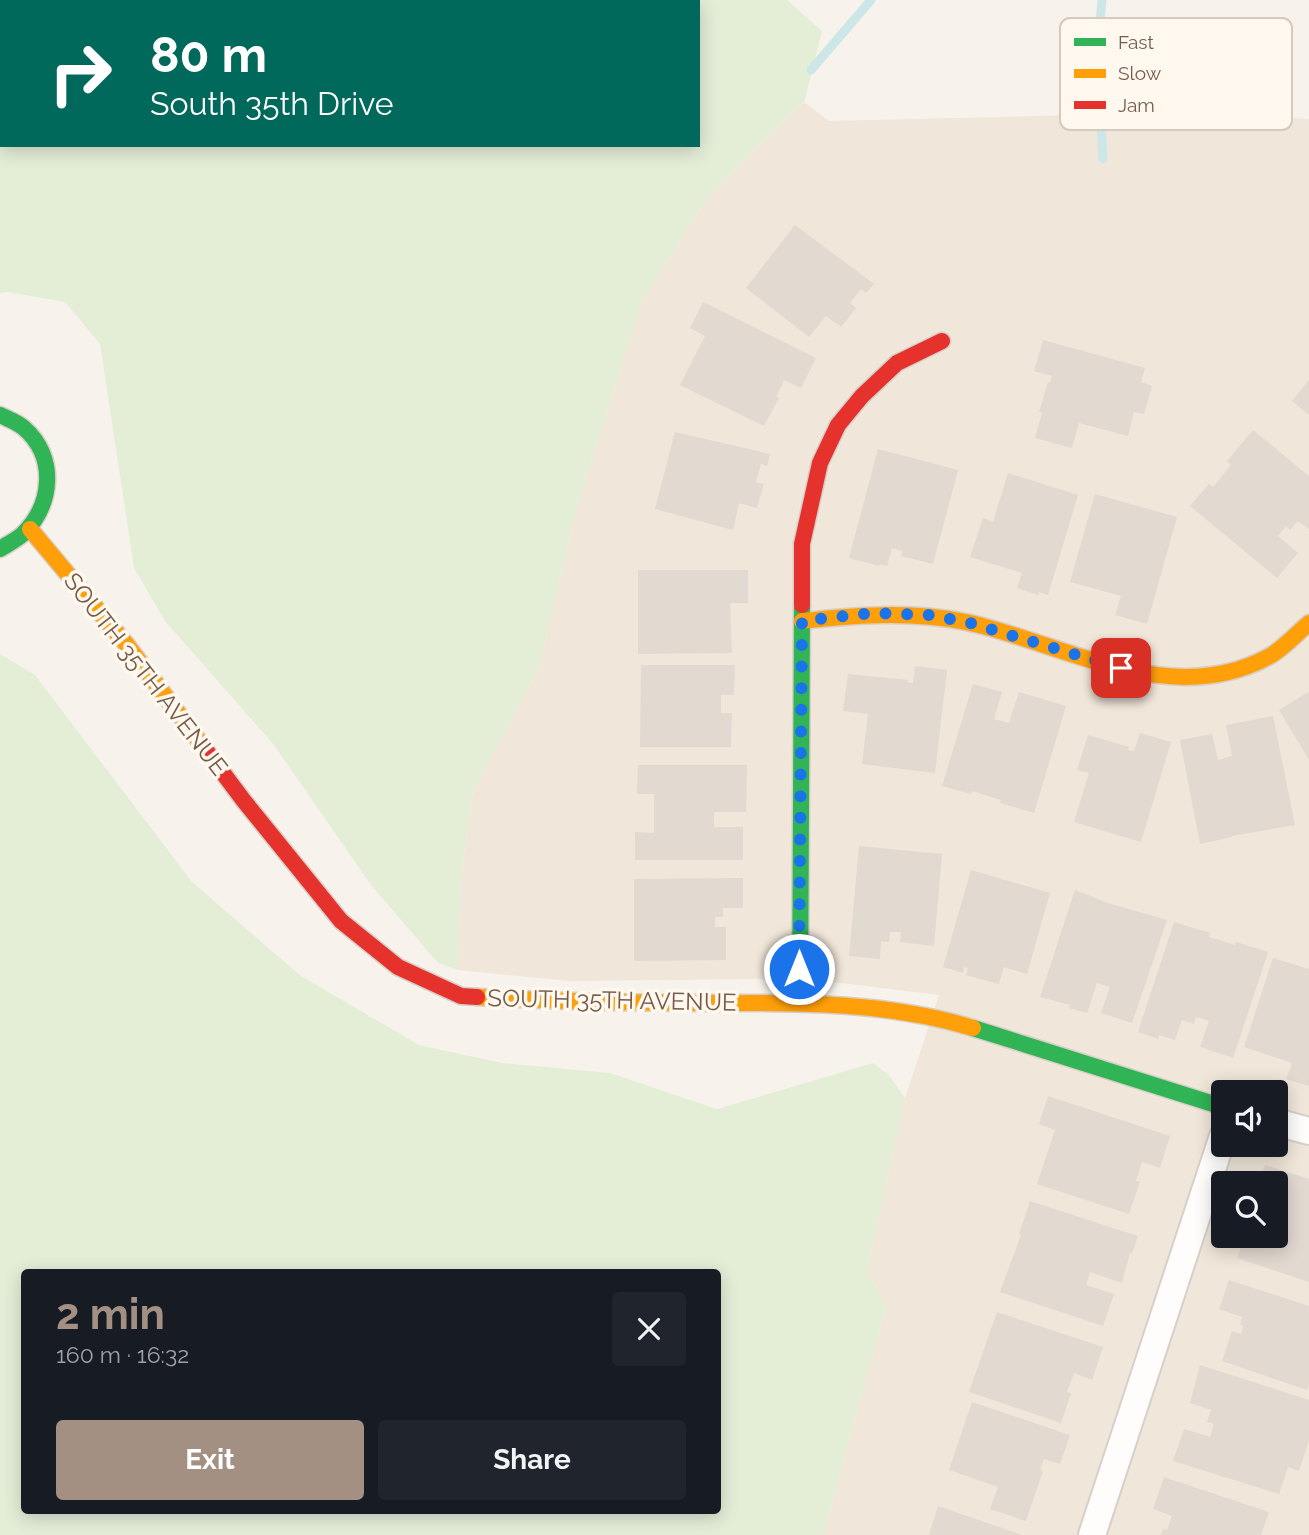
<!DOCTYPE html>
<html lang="en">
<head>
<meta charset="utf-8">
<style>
	:root { --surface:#171b24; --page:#20242c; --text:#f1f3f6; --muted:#9ea1a6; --accent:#a39083 }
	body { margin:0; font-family:Raleway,sans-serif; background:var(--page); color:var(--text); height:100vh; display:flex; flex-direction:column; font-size:26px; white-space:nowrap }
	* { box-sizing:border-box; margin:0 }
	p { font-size:23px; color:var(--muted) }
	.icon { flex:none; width:38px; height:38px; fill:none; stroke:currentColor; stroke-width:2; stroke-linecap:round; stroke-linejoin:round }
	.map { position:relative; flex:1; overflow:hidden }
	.panel { position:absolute; left:21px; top:1269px; width:700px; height:245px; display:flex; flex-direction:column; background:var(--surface); border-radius:7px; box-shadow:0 4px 18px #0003 }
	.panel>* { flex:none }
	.hud { position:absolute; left:0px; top:0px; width:700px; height:147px; box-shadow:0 4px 18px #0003; background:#00695c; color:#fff; overflow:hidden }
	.fabs { position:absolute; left:1211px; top:1080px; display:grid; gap:14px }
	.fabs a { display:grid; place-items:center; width:77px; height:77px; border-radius:7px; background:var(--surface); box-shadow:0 4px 18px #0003; font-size:35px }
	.pin { position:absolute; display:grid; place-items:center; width:60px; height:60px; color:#fff; margin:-30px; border-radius:14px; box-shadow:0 4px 10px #0006 }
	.me { position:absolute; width:77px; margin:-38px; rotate:0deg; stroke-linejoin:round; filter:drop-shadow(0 0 5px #0008) }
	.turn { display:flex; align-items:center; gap:24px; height:147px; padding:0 35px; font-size:32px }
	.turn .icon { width:91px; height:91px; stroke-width:2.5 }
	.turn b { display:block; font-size:49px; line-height:60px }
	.round { display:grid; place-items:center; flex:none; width:74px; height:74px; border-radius:7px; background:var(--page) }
	.head { display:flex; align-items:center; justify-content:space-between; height:119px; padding:0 35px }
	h1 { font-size:42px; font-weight:700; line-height:52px; color:var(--accent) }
	.button { display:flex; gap:14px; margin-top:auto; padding:14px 35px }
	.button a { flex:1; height:80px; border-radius:7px; background:var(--accent); color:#fff; font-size:28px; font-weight:700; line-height:80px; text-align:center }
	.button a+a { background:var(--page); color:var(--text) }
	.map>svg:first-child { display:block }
</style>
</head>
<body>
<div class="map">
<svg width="1309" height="1535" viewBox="0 0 1309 1535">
	<rect width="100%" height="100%" fill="#f7f3ec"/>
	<path fill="#f0e6d9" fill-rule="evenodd" d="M804,102l25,19 330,-8 150,6v1416h-486l63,-229 -19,-36 38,-172 34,-103 -106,-13 -66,-3 -198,2 -111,-11 3,-95 12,-84 66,-123 39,-166 64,-201 62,-98 52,-56zM1223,1092h53v52h-53zM1223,1183h53v53h-53z"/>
	<path fill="#e4eed7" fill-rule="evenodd" d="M693,0h94l35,31 -18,71 -48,45 -52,56 -62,98 -64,201 -39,166 -66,123 -12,84 -3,95 -20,-7 -67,-78 -97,-140 -109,-124 -31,-53 -34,-224 -35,-42 -58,-10 -7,1v-273l2,125h696v-143h-12z
		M0,654l35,21 157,207 109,94 118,69 83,18 108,10 107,36 156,-46 15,11 17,24 -38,172 19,36 -63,229h-823zM24,1272h694v238h-694z"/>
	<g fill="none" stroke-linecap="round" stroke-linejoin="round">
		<path stroke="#cde6e8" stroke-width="9" d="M1102,0l-5,55 6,104
			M811,70l60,-70"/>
	</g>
	<path fill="#e2d9d1" d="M795,225l79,59 -8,9 -5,-4 -11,14 6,5 -15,19 -15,-11 -17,21 -63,-49z
		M703,302l113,56 -15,30 -17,-8 -8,17 3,1 -15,28 -84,-41 25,-49 -15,-8z
		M1043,340l102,28 -4,14 11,4 -8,28 -10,-2 -6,24 -49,-13 -7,25 -37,-10 7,-25 -3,-1 9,-30 2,1 2,-7 -18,-5z
		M1309,380v35l-17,-14z
		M1253,430l56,46v53l-11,-8 -8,9 -4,-4 -8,10 20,17 -21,25 -87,-72 19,-22 4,3 18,-22 -4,-4z
		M675,432l95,22 -3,12 -6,-2 -5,18 8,2 -7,24 -18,-5 -6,27 -78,-21z
		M878,449l80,21 -25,94 -32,-8 2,-5 -11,-3 -5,18 -8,-2v2l-30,-8z
		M1008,473l70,22 -30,100 -9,-3 -1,3 -21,-7 5,-15 -52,-16 13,-39 10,4z
		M1095,494l82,23 -30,107 -32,-9 6,-19 -51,-14z
		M638,570h110v33h-18l2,50 -94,1z
		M641,665h94l-1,30h-13v18h11l-1,34h-91z
		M915,666l32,4 -12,103 -73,-9 6,-50 -25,-3 5,-37 60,6 -1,2 6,1z
		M973,684l29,8 -8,27 15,4 10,-31 47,14 -32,107 -34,-10 1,-3 -29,-9 -1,3 -29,-8z
		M1308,692l1,2v66l-30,-50z
		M1273,716l22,109 -63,11v1l-32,7 -20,-104 32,-6 6,26 14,-4 -6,-31z
		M1140,733l31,9 -30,100 -67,-20 15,-49 -12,-3 11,-35 41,12 -1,3 6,1z
		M638,765h109l-1,47h-32v15h29v33h-108v-28l19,1v-39h-17z
		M859,846l83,8 -8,92 -34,-4 1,-10h-11l-1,10 -8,-1 -1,18 -31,-3z
		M971,870l79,23 -23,81 -23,-7 -5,17 -33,-9 2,-7 -4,-1 -1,6 -20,-6z
		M743,878v30h-20v9h-8v10h11v33l-92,1v-82z
		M1075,890l33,13 59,17 -35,103 -31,-10 9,-26 -13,-4 -10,30 -18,-5 1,-3 -30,-8z
		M1174,922l36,11 -1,4 26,8 1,-3 32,10 -35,106 -33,-11 9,-26 -13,-4 -2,7 -12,-4 -7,20 -16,-5 -1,4 -20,-7z
		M1273,958l36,11v117l-23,-7 6,-16 -48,-16z
		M1048,1096l122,40 -10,32 -18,-6 -6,19 4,1 -11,32 -92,-30 18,-54 -16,-6z
		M1265,1165l44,14v103l-72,-24 8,-22 31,1 5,-13 -5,-2v-39h-17z
		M1030,1201l108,35 -6,18 -2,-1 -8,30 -32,-11 -4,13 28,9 -11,32 -103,-34 21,-57 -2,-1z
		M1229,1280l80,26v78l-2,6 -85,-29 10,-30 9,3 2,-8 -3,-1 2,-8 -23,-8z
		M997,1312l106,35 -11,33 -18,-7 -7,19 4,1 -10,30 -92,-31z
		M1200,1365l109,35v40l-10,31 -11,-4 -9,27 -106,-33 11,-32 26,8 4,-13 -7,-2 4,-12 -21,-7z
		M972,1402l98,33 -10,29 -16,-5 -4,11 3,1 -17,50 -36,-12 8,-22 -49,-17z
		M1164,1477l105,35 -8,23h-100l2,-6 4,1 5,-14 -19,-7z
		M938,1506l84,29h-93z"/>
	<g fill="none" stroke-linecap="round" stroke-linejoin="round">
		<g stroke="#d6d0ca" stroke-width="30">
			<path id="street" d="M1276,1122l33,9
				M1092,1535l131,-399"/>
		</g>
		<g stroke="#d7cfc8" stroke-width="19">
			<path id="fast" d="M0,415c8,4 17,7 24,13 33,29 29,76 -1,106 -7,6 -15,10 -23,15
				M800,1003l2,-398
				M973,1028l250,79"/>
		</g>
		<g stroke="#d7cfc8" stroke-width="19">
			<path id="slow" d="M30,529l97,116 75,100
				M802,621c54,-6 110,-10 164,1 98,21 203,88 302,35 15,-8 28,-23 41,-34
				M477,997c72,4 143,6 214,6 94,0 191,-3 282,25"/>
		</g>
		<g stroke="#d7cfc8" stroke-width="19">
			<path id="jam" d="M802,605v-61l18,-81 18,-38 24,-29 35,-33 45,-22
				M202,745l42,56 97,120 57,46 63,29 16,1"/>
		</g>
		<use href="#street" stroke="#fefdfc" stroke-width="26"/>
		<use href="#fast" stroke="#30b455" stroke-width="16"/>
		<use href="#slow" stroke="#ff9f0a" stroke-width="16"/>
		<use href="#jam" stroke="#e5322d" stroke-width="16"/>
	</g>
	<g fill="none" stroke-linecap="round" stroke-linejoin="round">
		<path stroke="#1a73e8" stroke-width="12" stroke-dasharray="0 21.6" d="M799,969l3,-348 70,-8 58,2 40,8 151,45"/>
	</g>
	<g text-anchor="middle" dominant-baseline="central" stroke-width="7" stroke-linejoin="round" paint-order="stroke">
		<g font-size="24" fill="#765b4b" stroke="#fff8ee">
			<text transform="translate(146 674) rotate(52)">SOUTH 35TH AVENUE</text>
			<text transform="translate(612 1000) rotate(1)">SOUTH 35TH AVENUE</text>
		</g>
	</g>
	<rect x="1060" y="18" width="232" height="112" rx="10" fill="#fff8ee" stroke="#d6c9bd" stroke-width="2"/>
	<rect x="1074" y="38" width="32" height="8" fill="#30b455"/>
	<rect x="1074" y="69" width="32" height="9" fill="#ff9f0a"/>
	<rect x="1074" y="101" width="32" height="8" fill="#e5322d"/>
	<g font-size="19" fill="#765b4b">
		<text x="1118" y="49">Fast</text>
		<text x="1118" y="80">Slow</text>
		<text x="1118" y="112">Jam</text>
	</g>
</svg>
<div class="fabs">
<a><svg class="icon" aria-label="sound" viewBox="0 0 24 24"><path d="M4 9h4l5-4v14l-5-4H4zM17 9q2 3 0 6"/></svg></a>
<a><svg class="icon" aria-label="search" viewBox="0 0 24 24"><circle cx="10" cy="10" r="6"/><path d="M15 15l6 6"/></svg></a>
</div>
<div class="pin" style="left:1121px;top:668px;background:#d93025"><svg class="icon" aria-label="arrive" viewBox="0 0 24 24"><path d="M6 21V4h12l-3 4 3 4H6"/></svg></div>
<svg class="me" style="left:799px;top:969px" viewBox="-20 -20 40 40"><circle r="17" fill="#1a73e8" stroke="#fff" stroke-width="3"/><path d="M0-11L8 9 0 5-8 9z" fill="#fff"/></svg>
<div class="hud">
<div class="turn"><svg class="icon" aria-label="right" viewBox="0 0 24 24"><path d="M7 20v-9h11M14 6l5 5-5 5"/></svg><div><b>80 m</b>South 35th Drive</div></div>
</div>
<section class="panel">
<div class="head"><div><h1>2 min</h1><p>160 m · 16:32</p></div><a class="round"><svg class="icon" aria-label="close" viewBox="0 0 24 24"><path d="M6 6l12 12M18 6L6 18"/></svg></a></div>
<div class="button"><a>Exit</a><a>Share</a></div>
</section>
</div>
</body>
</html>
